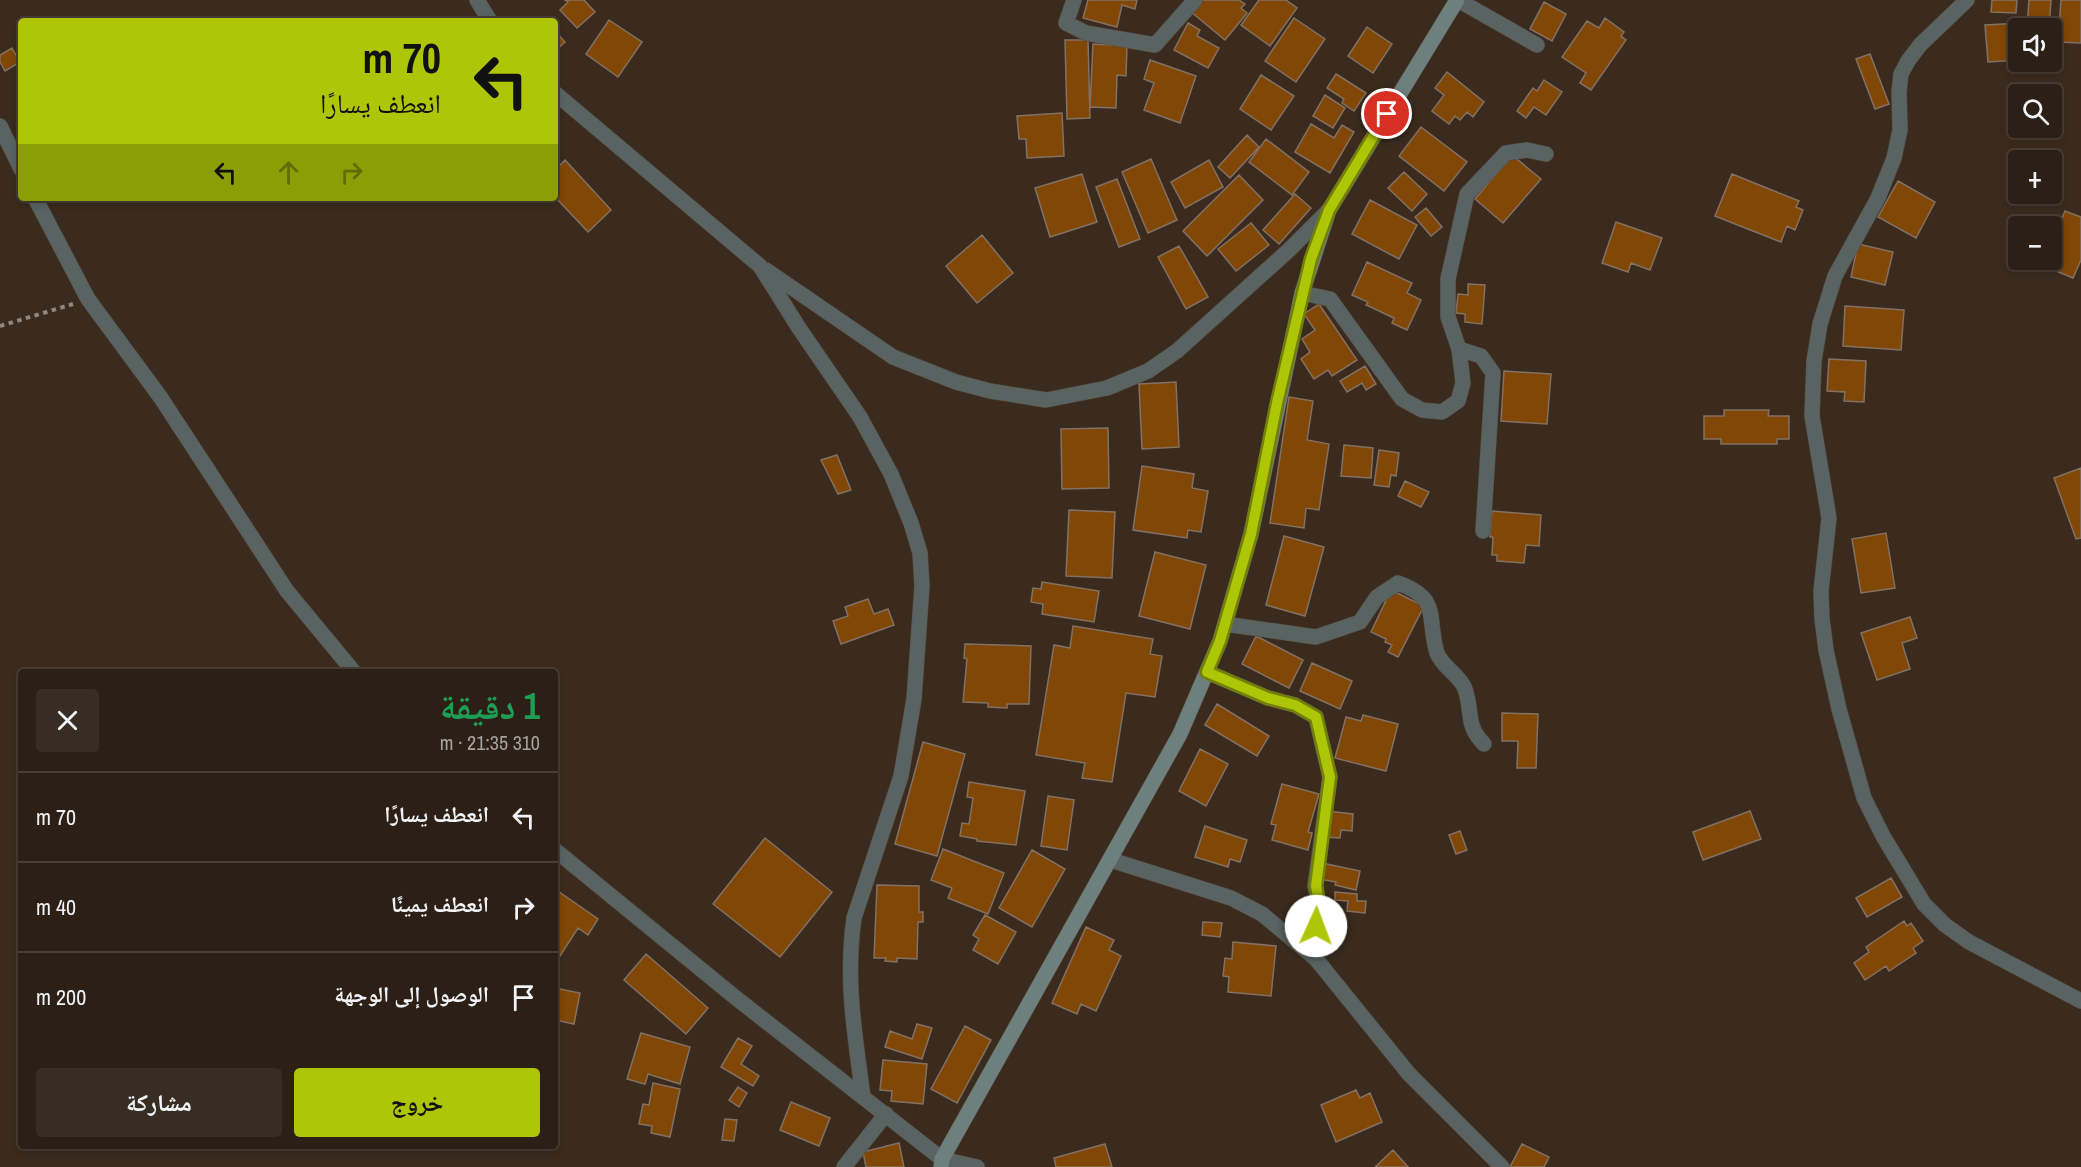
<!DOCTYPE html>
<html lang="ar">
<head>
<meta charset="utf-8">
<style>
	:root { --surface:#2c2016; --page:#382d23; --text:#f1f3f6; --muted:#a6a3a1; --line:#483e35; --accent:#afc507 }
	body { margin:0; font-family:"Archivo Narrow","Noto Naskh Arabic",sans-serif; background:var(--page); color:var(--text); direction:rtl; height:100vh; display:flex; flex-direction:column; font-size:22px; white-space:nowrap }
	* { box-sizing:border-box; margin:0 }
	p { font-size:20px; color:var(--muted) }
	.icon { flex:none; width:33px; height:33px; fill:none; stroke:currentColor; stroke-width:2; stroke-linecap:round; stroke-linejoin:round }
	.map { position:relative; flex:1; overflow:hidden; direction:ltr }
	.drawer { position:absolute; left:18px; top:669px; width:540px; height:480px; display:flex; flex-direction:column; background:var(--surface); border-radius:6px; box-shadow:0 3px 9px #0003,0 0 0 2px var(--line); direction:rtl }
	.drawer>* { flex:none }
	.banner { position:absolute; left:18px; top:18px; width:540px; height:183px; border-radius:6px; box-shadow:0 3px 9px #0003,0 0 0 2px var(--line); direction:rtl; background:#afc507; color:#111; overflow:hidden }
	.controls { position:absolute; left:2008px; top:18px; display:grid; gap:12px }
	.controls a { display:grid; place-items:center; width:54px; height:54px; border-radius:6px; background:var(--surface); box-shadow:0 3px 9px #0003,0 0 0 2px var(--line); font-size:30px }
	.pin { position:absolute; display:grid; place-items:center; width:51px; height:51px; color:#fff; margin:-26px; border:3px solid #fff; border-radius:50%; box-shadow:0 2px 6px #0007 }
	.me { position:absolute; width:66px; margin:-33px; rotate:2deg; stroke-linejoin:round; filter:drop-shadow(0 0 4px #0008) }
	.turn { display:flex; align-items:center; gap:21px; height:126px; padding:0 18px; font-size:27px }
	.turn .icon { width:78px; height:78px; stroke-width:2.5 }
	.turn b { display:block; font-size:42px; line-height:51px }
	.lanes { display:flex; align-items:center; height:57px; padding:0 18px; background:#0003; justify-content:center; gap:30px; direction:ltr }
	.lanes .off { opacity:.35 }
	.round { display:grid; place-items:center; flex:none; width:63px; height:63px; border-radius:6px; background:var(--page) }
	.overview { display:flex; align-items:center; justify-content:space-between; height:102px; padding:0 18px }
	h1 { font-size:36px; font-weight:700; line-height:45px; color:#1e9e55 }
	.button { display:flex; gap:12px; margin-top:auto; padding:12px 18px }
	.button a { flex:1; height:69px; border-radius:6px; background:var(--accent); color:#111; font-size:24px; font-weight:700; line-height:69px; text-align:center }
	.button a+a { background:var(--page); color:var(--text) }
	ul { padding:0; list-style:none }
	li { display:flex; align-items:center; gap:18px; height:90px; padding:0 18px; border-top:2px solid var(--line) }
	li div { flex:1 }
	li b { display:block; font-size:22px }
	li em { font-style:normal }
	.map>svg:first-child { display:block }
</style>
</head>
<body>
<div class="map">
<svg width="2081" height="1167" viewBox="0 0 2081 1167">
	<rect width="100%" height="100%" fill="#3b2b1e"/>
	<path fill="#804707" stroke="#837163" stroke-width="1.5" d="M565,0h19l11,12 -18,16 -17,-18 8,-8z
		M1088,0h49l-2,9 -13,-4 -5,22 -34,-9z
		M1200,0h39l6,4 -4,4 6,5 -22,27 -34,-28z
		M1259,0h27l11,8 -27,38 -29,-21z
		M1992,0h25l-1,13 -25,-1z
		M2029,0h22l-2,28h-22z
		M2061,0h20v43l-23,-1z
		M1544,2l22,12 -14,27 -22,-12z
		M1294,18l31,21 -29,43 -31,-21z
		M1605,18l19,14 -3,4 5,4 -35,50 -11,-7 6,-10 -24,-16 25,-36 12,7z
		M609,20l33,22 -24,35 -32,-23z
		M1188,23l12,7 -3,6 22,12 -11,20 -34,-18z
		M2021,23l-2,37 -31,2 -3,-37z
		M1367,27l25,17 -19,29 -25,-17z
		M555,31l10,11 -10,9z
		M1065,40h23l2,78 -23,1z
		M1093,44l34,2 -1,30 -9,-1 -1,33 -26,-1z
		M12,48l8,14 -15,9 -5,-9v-7z
		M1870,54l19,50 -14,5 -19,-50z
		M1150,60l46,16 -16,47 -36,-13 10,-27 -10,-4z
		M1447,72l37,30 -11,15 -6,-5 -7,8 -5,-4 -6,8 -17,-13 12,-16 -9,-7z
		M1336,74l30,19 -12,18 -12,-8 2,-4 -17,-11z
		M1261,75l33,21 -23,34 -31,-21z
		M1544,80l18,12 -16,23 -12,-8 -8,11 -9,-7 16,-23 4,3z
		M1325,95l20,13 -12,20 -20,-12z
		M1062,113l2,43 -37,2 -1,-19h-7l-2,-23z
		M1311,124l23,14 8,-13 12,7 -24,41 -35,-21z
		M1421,127l46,35 -23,29 -45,-35z
		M1247,135l12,12 -29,31 -12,-11z
		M1266,139l43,33 -17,23 -43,-33z
		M1512,155l29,24 -38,44 -28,-24z
		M1151,159l26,61 -29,13 -26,-61z
		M565,160l46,50 -23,22 -33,-35v-27z
		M1209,160l14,27 -38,21 -14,-26z
		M1404,172l23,22 -15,17 -24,-23z
		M1082,174l15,48 -47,15 -15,-49z
		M1732,174l67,27 -3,6 7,3 -8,20 -8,-4 -6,16 -66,-26z
		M1239,175l24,25 -56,56 -24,-25z
		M1117,179l23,60 -21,8 -23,-60z
		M1898,181l37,21 -19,36 -38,-21z
		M1295,194l16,14 -32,36 -16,-14z
		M1370,200l47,25 -18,34 -47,-25z
		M1426,208l16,19 -11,9 -16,-19z
		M2065,211l16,6v43l-8,18 -24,-10 14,-32 -7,-3z
		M1616,222l46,16 -12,32 -19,-7 -3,9 -26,-9z
		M1251,223l18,22 -33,26 -18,-22z
		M982,235l31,38 -36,30 -31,-37z
		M1858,244l35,8 -8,33 -34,-8z
		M1179,246l29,51 -22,12 -28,-52z
		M1367,262l45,21 -5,10 14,7 -14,30 -15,-7 2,-5 -28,-13 2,-3 -16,-7z
		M1468,284l17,1 -3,39 -17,-2v-8l-9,-1 2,-19 10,1z
		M1319,304l38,56 -25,16 -4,-6 -14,9 -13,-20 9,-7 -8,-13 13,-9 -11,-16z
		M1845,306l59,4 -3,40 -58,-4z
		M1829,359l37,2 -2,41 -20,-1 1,-9 -18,-1z
		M1365,366l11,18 -10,6 -4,-7 -15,9 -7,-11z
		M1504,371l47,3 -4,50 -46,-3z
		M1176,382l3,65 -37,2 -3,-65z
		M1289,397l24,4 -6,39 22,4 -10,66 -13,-2 -2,20 -34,-5z
		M1724,410h45l-1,6h21v23h-12v5h-56v-5h-17v-23h20z
		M1108,428l1,60 -47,1 -1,-60z
		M1344,445l29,3 -2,30 -30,-2z
		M1379,450l20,3 -3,23 -5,-1 -2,12 -15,-2z
		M837,455l14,35 -13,4 -17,-34z
		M1142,466l52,8 -2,14 16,3 -7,41 -13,-2 -1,8 -54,-8z
		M2081,468v70l-5,1 -22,-61z
		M1405,481l24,11 -8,15 -23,-11z
		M1069,510l46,2 -3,66 -46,-2z
		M1492,511l49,4 -2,31 -13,-1 -2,18 -27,-2v-6h-5l1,-18h-3z
		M1886,533l9,55 -34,5 -9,-54z
		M1284,536l40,11 -19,69 -39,-11z
		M1155,552l51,13 -16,64 -51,-13z
		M1042,582l57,9 -5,31 -52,-8 1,-10 -12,-2 2,-14 8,1z
		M1391,590l33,16 -26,51 -10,-5 4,-7 -7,-3 1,-3 -15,-7z
		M868,599l6,15 14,-5 6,16 -53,19 -8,-23 15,-5 -3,-9z
		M1910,617l7,21 -15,5 8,26 -33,11 -16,-47z
		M1073,626l80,13 -3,15 12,2 -7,41 -29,-4 -14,89 -30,-4 3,-15 -49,-8 18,-110 16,3z
		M1256,636l47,24 -14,28 -47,-24z
		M965,644l66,2 -2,58h-22v4l-19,-1v-4l-25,-1 4,-43 -3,-1z
		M1312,663l40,18 -12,28 -40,-18z
		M1217,704l52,32 -12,20 -52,-31z
		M1502,713l36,1 -2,54h-19l1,-27h-16z
		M1363,715l35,9 -12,47 -51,-13 11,-41 15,4z
		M923,742l42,12 -28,102 -42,-12z
		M1200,749l28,15 -22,42 -27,-15z
		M969,782l56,9 -9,54 -39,-4v-2l-17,-3 2,-13 7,1 4,-26 -6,-1z
		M1282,784l37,10 -11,38 4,1 -4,17 -36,-10 4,-15 -5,-1z
		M1048,796l26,4 -7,50 -26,-4z
		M1327,811l26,3 -1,17 -11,-1 -1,8 -15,-1z
		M1750,811l11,28 -58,21 -10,-28z
		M1205,826l42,14 -7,22 -10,-3 -2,8 -33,-10z
		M1460,831l7,19 -11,4 -7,-19z
		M765,838l67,54 -52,65 -67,-53z
		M943,849l61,24 -16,41 -40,-16 4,-10 -21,-8z
		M1032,850l33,19 -33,58 -33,-19z
		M1322,863l38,8 -4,19 -21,-5 1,-3 -17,-3z
		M1891,878l11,19 -35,20 -11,-19z
		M877,885l42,1v26h4v10h-5l-1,37 -20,-1v4l-12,-1 1,-3h-12z
		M555,889l43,30 -10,16 -10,-7 -18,28 -5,-3z
		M1335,892l22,2v7h9l-1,12 -18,-2 1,-10 -13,-1z
		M985,915l31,17 -18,32 -25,-14 6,-11 -6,-4z
		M1904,921l3,5 4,-3 12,18 -10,7 3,5 -27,18 -3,-5 -21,14 -11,-17 15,-11 -3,-5z
		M1203,922l19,1 -2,14 -18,-2z
		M1086,927l28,13 -5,10 12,6 -25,55 -15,-7 -4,10 -25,-11z
		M1233,942l43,4 -5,50 -43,-4 1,-15 -6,-1 2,-18 7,1z
		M646,954l62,54 -22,26 -62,-54z
		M555,988l25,5 -6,31 -19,-4z
		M917,1024l15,4 -10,31 -37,-12 5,-16 22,8z
		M965,1026l26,14 -34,63 -26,-14z
		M641,1033l49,14 -10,37 -32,-10 -3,10 -18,-5z
		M738,1038l14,8 -11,18 18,12 -6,10 -32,-19z
		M883,1060l44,4 -4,40 -32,-3 1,-10 -12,-1z
		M653,1083l27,6 -10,48 -19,-4 1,-7 -13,-2 4,-20 6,1z
		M738,1087l9,6 -8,14 -10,-7z
		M1356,1090l4,8 10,-5 12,29 -46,20 -15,-37z
		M791,1102l39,16 -11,28 -39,-16z
		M725,1119l12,1 -3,21 -12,-1z
		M899,1143l5,24h-38l-3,-15z
		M1105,1144l7,23h-56l-2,-9z
		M1522,1144l27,13 -5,10h-34z
		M1393,1150l15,17h-33z"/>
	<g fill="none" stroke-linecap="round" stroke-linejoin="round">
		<g stroke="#57483c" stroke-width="16">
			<path id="minor" d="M477,0l13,21
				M1074,0l-8,23 20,10 69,12 40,-45
				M1458,0l79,45
				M1967,0l-47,45 -12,16 -7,13 -2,18 1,38 -6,28 -16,40 -43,78 -15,48 -6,37 -2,55 17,102 -8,73 1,28 4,31 13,59 25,89 19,38 41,68 21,21 24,17 112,59
				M555,93l205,173 39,62 61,89 31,57 20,49 9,30 2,33 -8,113 -13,77 -47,142c-9,64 1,116 9,179
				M766,270l127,87 63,25 34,9 56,9 61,-12 41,-17 29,-20 61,-55 51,-46 40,-40
				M1302,293l28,6 72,100 20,11 20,2 16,-11 5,-18 -4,-34 -11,-32v-38l19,-85 39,-41 21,-3 19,4
				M1459,349l22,7 12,17 -10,158
				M1225,624l91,13 44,-15 17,-25 21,-14c44,16 28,34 39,70 5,14 23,22 28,36 8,23 0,36 19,55
				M1207,672l61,26 27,7 21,12 14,60 -15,109 5,22 -4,18 -19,16
				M1111,860l120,38 31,16 54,45 93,115 93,93
				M844,1167l42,-53"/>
		</g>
		<g stroke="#57483c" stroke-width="16">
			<path id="tertiary" d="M0,126l21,43
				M35,198l53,101 73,99 126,193 67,81
				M555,850l181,148 206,161 35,8"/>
		</g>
		<g stroke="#57483c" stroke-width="16">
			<path id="secondary" d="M941,1167l1,-8 238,-425 40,-93 31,-107 51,-241 27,-83 128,-210"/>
		</g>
		<path stroke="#93867c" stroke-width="4" stroke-dasharray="4.5 4.5" stroke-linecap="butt" d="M0,326l73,-22"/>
		<use href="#minor" stroke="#586362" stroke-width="15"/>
		<use href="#tertiary" stroke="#586362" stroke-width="15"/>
		<use href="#secondary" stroke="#6e807e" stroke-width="15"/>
	</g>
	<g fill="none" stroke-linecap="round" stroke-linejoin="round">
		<g stroke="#728005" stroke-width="15">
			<path id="route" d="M1316,926l4,-18 -4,-22 14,-109 -14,-60 -21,-12 -27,-7 -61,-26 13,-31 31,-107 26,-131 34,-144 18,-49 58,-96"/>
		</g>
		<use href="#route" stroke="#afc507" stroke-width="10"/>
	</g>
</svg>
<div class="controls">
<a><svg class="icon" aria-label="sound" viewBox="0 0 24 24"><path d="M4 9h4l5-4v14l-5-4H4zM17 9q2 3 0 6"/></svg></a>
<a><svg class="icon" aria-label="search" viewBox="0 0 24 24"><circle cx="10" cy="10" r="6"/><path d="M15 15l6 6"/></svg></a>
<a>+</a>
<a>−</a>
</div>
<div class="pin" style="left:1387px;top:114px;background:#d93025"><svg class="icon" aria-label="arrive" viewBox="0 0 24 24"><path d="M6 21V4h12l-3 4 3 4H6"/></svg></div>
<svg class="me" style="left:1316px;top:926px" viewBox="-20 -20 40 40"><circle r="19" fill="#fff"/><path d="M0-13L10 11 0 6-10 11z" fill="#afc507"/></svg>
<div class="banner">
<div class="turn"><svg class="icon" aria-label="left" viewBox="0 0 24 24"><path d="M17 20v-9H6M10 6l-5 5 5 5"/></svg><div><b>70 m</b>انعطف يسارًا</div></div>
<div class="lanes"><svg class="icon" aria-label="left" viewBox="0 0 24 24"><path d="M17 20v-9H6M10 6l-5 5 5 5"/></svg><svg class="icon off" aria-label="ahead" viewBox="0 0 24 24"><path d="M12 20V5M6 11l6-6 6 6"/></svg><svg class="icon off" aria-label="right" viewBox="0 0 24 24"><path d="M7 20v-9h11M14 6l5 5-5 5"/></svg></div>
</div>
<section class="drawer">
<div class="overview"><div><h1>1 دقيقة</h1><p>310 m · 21:35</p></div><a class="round"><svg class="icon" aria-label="close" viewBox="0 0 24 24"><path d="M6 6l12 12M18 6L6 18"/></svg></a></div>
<ul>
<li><svg class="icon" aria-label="left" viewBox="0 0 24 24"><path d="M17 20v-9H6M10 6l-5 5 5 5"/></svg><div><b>انعطف يسارًا</b></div><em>70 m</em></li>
<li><svg class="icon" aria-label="right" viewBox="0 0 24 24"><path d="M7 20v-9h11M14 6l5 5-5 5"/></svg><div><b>انعطف يمينًا</b></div><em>40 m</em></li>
<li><svg class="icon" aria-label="arrive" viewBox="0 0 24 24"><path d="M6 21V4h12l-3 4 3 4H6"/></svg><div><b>الوصول إلى الوجهة</b></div><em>200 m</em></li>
</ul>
<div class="button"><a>خروج</a><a>مشاركة</a></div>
</section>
</div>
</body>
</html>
